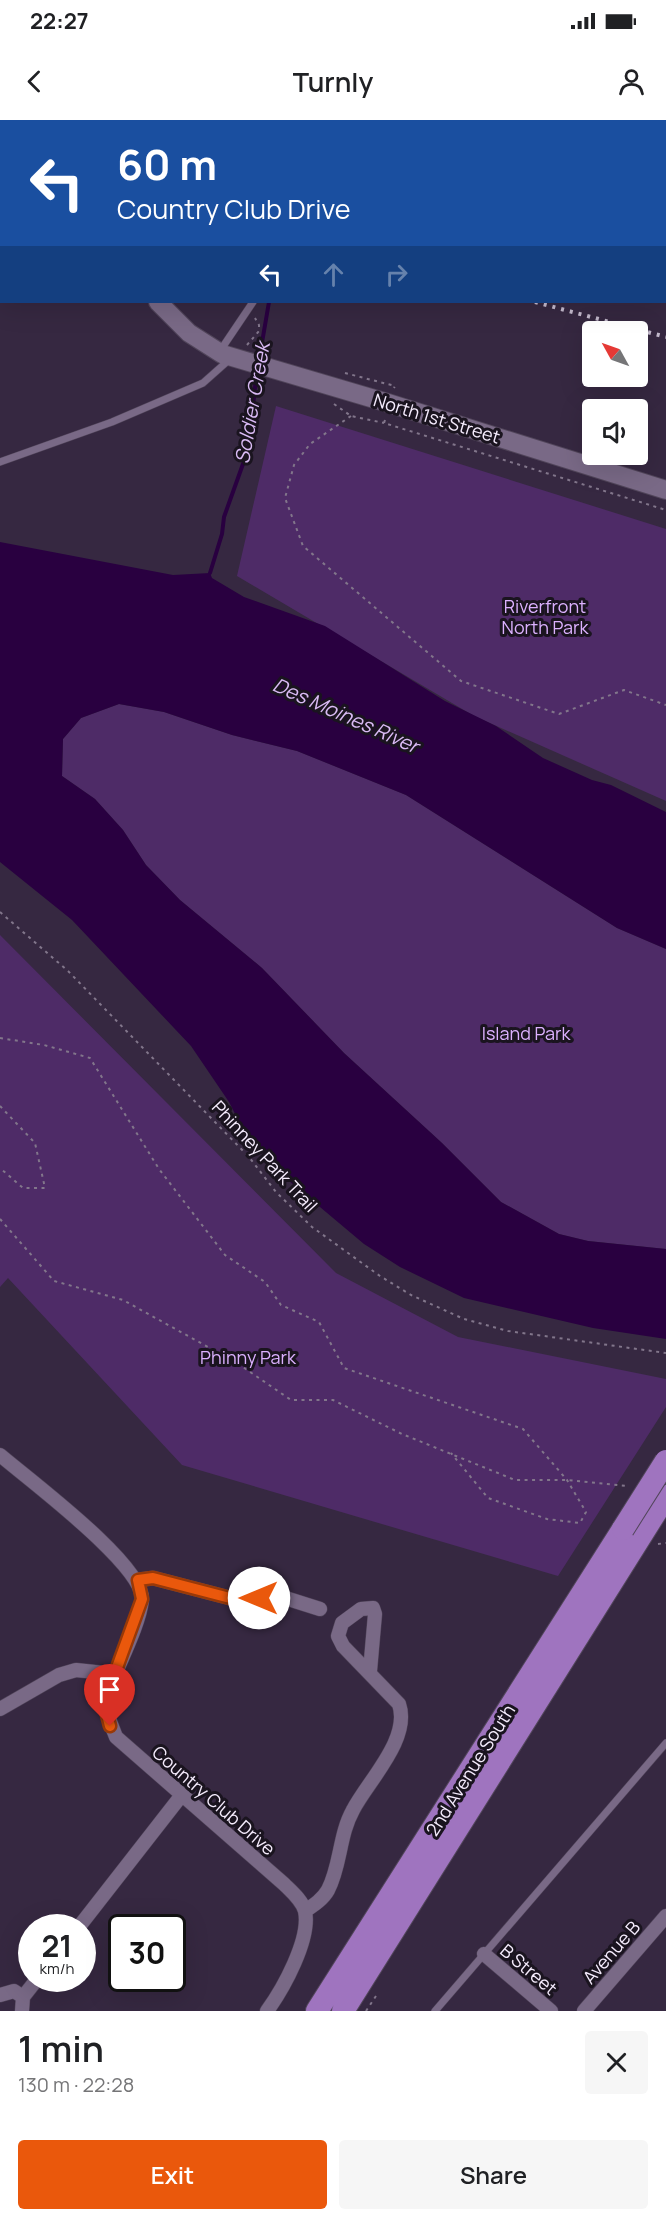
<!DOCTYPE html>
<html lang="en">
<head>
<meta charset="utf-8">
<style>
	:root { --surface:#fff; --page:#f6f6f6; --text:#202124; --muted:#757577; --accent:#ea580c }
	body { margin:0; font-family:Manrope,sans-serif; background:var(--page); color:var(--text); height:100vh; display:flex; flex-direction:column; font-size:22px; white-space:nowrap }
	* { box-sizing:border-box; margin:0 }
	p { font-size:20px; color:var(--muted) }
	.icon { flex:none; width:33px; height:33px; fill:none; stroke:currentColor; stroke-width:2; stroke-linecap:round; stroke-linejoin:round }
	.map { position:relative; height:1891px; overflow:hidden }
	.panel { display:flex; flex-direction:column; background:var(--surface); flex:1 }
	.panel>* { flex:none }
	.top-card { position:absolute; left:0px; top:0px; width:666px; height:183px; box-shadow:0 6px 24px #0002; background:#1a4fa0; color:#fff; overflow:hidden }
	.needle { width:39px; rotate:310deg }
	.buttons { position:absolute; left:582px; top:201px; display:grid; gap:12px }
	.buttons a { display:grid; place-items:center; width:66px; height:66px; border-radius:6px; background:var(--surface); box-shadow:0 6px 24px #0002; font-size:30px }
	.speed { position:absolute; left:18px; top:1794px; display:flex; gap:12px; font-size:30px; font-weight:700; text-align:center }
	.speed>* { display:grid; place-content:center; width:78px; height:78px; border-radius:50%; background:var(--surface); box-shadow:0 6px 24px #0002; line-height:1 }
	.speed small { font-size:15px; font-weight:400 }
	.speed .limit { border:3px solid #111; border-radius:9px; background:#fff; color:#111 }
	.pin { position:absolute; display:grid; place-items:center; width:51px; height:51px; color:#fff; margin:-62px -26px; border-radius:50% 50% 50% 0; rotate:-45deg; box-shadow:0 0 6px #0007 }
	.pin .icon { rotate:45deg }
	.me { position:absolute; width:66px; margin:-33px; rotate:270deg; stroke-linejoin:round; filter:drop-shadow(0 0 4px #0008) }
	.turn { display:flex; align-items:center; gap:21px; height:126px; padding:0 18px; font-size:27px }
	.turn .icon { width:78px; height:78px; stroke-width:2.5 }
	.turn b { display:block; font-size:42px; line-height:51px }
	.lanes { display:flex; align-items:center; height:57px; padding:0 18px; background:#0003; justify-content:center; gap:30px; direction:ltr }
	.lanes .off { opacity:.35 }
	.round { display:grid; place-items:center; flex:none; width:63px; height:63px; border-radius:6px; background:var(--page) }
	.headline { display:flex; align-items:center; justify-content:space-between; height:102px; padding:0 18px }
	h1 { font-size:36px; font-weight:600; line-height:45px }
	.button { display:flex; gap:12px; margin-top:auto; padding:12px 18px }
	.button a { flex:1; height:69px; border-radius:6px; background:var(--accent); color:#fff; font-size:24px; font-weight:600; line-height:69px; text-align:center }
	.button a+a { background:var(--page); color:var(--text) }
	.status { display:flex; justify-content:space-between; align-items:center; height:42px; padding:0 30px; background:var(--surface); direction:ltr }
	.status svg { height:16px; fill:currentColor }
	header { display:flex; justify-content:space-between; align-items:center; height:78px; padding:0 18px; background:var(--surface); font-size:27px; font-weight:600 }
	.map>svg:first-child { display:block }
</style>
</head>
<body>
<div class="status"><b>22:27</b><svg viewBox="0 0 49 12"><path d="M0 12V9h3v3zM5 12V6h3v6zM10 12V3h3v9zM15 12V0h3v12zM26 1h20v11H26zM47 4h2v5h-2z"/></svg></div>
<header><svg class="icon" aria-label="back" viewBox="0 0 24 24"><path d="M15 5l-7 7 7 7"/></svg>Turnly<svg class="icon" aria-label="person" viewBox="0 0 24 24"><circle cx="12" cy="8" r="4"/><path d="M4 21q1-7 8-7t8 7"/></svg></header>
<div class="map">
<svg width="666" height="1891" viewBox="0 0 666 1891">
	<rect width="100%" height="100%" fill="#362841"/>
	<path fill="#4e2b67" d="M53,0h613v179l-2,-177z
		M276,286l390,123v272l-192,-85 -237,-140z
		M119,584l45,8 68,23 65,16 109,44 211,133 49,21v300l-78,-8 -29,-7 -58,-32 -59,-59 -98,-90 -82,-85 -82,-68 -34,-35 -23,-35 -28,-31 -33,-23 1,-37 18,-21z
		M0,815l336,338 122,64 208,42v28l-108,169 -376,-111 -174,-187 -8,9z"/>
	<path fill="#290040" d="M0,422l173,33 37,-2 2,5 32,19 81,29 120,75 51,25 47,32 49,22 19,5 55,27v137l-49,-21 -211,-133 -109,-44 -65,-16 -68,-23 -45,-8 -38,14 -18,21 -1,37 33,23 28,31 23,35 34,35 82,68 82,85 98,90 59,59 58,32 29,7 78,8v90l-73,-11 -129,-30 -64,-31 -36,-23 -75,-63 -42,-44 -18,-35 -38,-56 -119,-126 -72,-58z"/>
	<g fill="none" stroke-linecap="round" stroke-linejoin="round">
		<path stroke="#290040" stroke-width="4" d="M361,2l2,-2
			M259,240l10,-58
			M210,453l12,-39 2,-17 24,-67 9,-80"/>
		<g stroke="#51455a" stroke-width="8">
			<path id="service" d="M220,231l33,-49
				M0,342l112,-40 91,-39 27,-24
				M435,1891l231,-268"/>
		</g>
		<g stroke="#51455a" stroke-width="15">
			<path id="minor" d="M0,1335c28,24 145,111 142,145 -3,27 -26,68 -35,95l-1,16 10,26 168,147c7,7 18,16 21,27 6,28 -22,78 -38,100
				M138,1460l15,-2 77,20 49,-2 41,13
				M0,1589l59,-34 17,-5 38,4
				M305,1791c9,-6 18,-12 23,-21 13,-25 11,-55 25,-80 15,-29 58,-71 46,-106l-56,-58 -5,-10 4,-13 19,-14 12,-1 2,6 -5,57
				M78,1808l103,-132
				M484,1834l67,57
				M0,1875l14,-4 9,6
				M22,1891l1,-14 15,-19
				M584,1891l82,-95"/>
		</g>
		<g stroke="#51455a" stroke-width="20">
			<path id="tertiary" d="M0,72l2,1
				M158,182l31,31 33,21 166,49 278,87"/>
		</g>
		<g stroke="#51455a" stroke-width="24">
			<path id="primary" d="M317,1891l306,-482
				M343,1891l323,-515"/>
		</g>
		<path stroke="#82768b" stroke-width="2" stroke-dasharray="3 4.5" stroke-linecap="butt" d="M633,0v2
			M664,75l2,2
			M247,225l12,-14v-6l-4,-7
			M345,253l50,13 -1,2
			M334,284l17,12 33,7
			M351,296l-41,28 -16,21 -9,33 18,48 158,135 98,33 65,-24 42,15
			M385,300l-1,3 282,87
			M0,792l68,59 181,186 27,35 36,35 68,49 31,19 53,24 44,12 158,22
			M0,918l44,7 46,13 69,111 66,86 40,27 16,23 38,17 25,46 179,61 44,51 19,32 -6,11 -33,-4 -59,-21 -37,-45
			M0,986l35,37 10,45h-22l-23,-20
			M0,1099l54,62 69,19 114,63 54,37h42l69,34 113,46h52l60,6
			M658,1424l8,-1
			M366,1891l10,-15"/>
		<use href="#service" stroke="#796986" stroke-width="7"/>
		<use href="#minor" stroke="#796986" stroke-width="14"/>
		<use href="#tertiary" stroke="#796986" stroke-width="18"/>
		<use href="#primary" stroke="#9f74bf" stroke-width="22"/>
		<path stroke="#c5bbce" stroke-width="4" stroke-dasharray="3 6" stroke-linecap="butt" d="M0,17l2,1
			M535,182l131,35"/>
		<g stroke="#51455a" stroke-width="24" stroke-linecap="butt">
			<path id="primary-bridge" d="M623,1409l43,-68"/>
		</g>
		<use href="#primary-bridge" stroke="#9f74bf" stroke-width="22"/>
	</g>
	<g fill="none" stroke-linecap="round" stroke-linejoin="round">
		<g stroke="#983908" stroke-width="15">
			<path id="route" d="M110,1606l-4,-15 1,-16 35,-96 -4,-19 15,-2 77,20h29"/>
		</g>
		<use href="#route" stroke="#ea580c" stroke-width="10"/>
	</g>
	<g text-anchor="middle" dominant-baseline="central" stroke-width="6" stroke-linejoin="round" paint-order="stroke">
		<g font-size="18" fill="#f5ecfd" stroke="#1a141f">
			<text transform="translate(437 298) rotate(17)">North 1st Street</text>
			<text transform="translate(265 1036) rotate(47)">Phinney Park Trail</text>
			<text transform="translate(470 1650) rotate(-58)">2nd Avenue South</text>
			<text transform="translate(214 1680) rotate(41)">Country Club Drive</text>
			<text transform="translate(611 1832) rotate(-49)">Avenue B</text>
			<text transform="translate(529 1849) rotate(40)">B Street</text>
		</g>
		<g font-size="18" fill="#dcb1ff" stroke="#1a141f">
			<text x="545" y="486">Riverfront<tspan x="545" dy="21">North Park</tspan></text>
			<text x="526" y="913">Island Park</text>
			<text x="248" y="1237">Phinny Park</text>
		</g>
		<g font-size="20" font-style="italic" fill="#d9baf4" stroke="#1a141f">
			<text transform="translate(252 283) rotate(-80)">Soldier Creek</text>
			<text transform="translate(346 595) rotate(24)">Des Moines River</text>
		</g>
	</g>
</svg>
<div class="buttons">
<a><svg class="needle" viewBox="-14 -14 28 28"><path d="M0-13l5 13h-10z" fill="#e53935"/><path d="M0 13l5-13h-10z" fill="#757577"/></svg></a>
<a><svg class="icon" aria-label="sound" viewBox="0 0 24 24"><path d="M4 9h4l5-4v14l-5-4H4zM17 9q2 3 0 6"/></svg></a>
</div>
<div class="speed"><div>21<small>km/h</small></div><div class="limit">30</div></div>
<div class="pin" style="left:110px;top:1606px;background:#d93025"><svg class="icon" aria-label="arrive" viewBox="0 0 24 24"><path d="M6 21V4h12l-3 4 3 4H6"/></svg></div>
<svg class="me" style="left:259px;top:1478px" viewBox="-20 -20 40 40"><circle r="19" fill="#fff"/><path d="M0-13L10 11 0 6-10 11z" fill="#ea580c"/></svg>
<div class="top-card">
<div class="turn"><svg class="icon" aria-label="left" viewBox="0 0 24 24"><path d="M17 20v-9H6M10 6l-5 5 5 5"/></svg><div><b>60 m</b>Country Club Drive</div></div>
<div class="lanes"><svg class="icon" aria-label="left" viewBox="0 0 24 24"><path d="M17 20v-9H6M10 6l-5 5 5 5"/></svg><svg class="icon off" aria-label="ahead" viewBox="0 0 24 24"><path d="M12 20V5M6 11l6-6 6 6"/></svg><svg class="icon off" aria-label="right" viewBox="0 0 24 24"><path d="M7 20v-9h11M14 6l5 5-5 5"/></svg></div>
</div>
</div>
<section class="panel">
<div class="headline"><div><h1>1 min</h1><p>130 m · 22:28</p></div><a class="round"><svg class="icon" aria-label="close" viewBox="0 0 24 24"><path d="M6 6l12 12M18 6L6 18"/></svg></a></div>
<div class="button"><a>Exit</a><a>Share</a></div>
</section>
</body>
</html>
